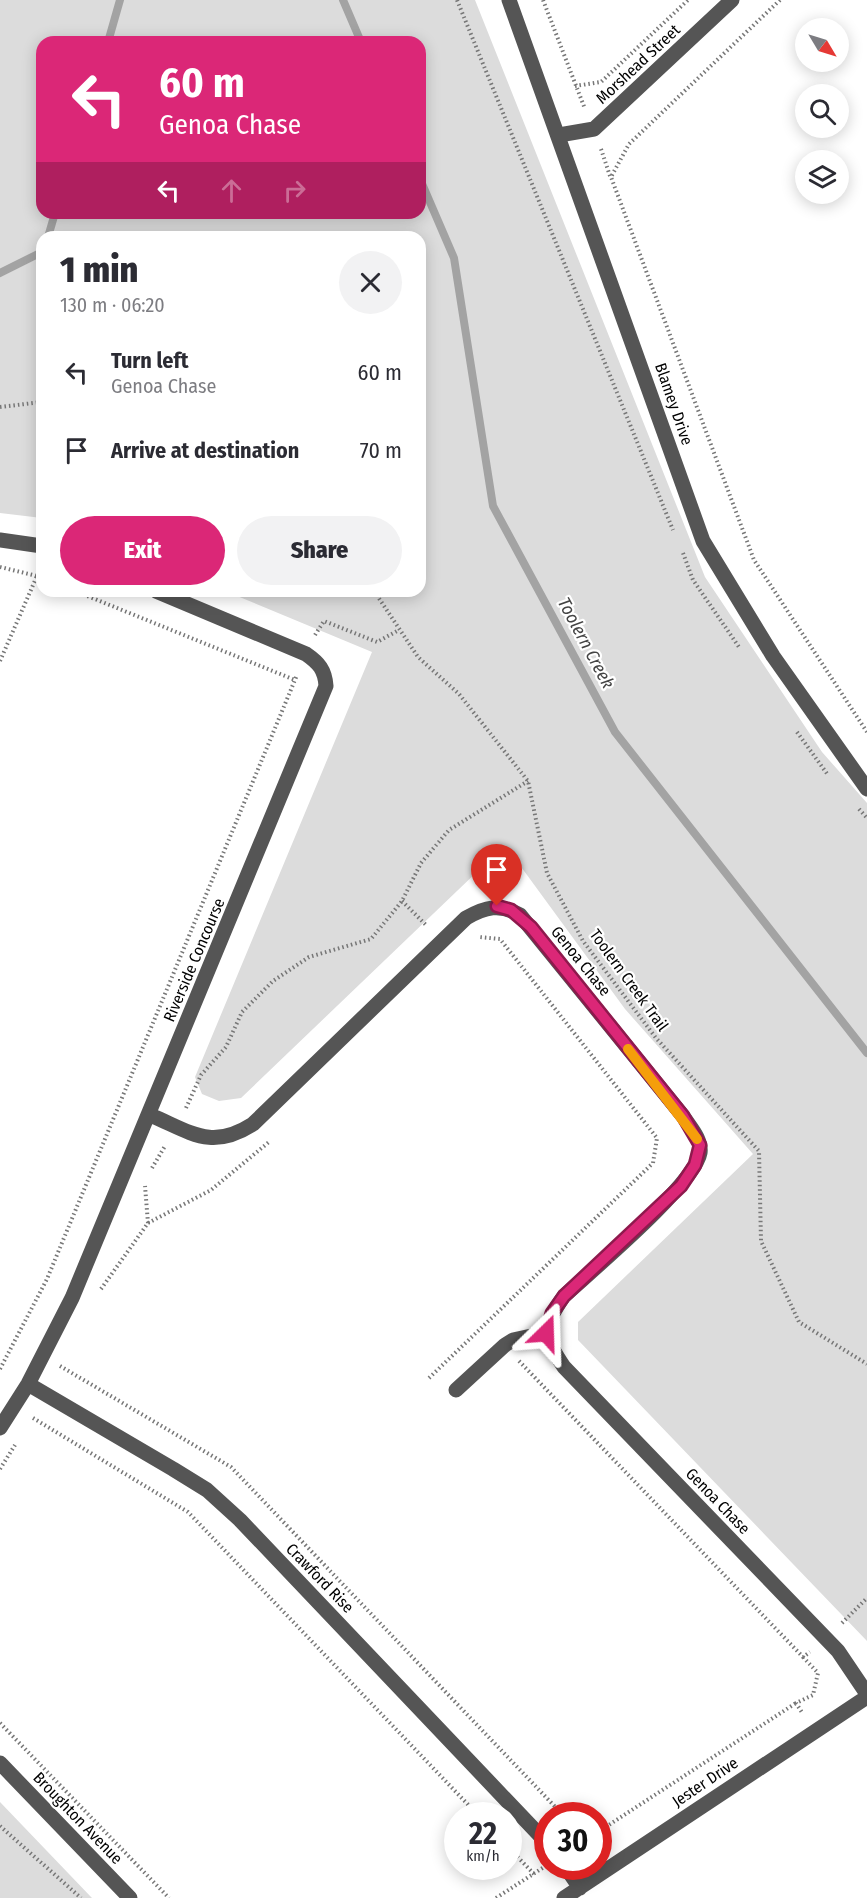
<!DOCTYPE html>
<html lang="en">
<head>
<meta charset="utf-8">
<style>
	:root { --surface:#fff; --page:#f2f2f3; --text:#2b2b33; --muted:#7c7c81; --accent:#db2777 }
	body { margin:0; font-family:"Fira Sans Condensed",sans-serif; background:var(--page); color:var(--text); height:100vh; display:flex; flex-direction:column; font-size:22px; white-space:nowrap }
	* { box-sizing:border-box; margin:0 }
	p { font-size:20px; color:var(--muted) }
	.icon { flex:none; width:33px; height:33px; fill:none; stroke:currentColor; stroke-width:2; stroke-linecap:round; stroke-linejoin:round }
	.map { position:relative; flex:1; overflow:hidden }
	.details { position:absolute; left:36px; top:231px; width:390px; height:366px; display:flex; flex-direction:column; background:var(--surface); border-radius:18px; box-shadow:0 3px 15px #0003 }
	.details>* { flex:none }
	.top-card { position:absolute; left:36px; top:36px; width:390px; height:183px; border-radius:18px; box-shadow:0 3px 15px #0003; background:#db2777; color:#fff; overflow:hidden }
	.needle { width:39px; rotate:128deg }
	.tools { position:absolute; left:795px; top:18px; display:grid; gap:12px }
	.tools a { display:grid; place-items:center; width:54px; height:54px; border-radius:50%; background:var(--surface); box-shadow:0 3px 15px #0003; font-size:30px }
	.speed { position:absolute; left:444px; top:1802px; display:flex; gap:12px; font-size:30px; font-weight:700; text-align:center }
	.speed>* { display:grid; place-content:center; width:78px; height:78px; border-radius:50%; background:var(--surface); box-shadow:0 3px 15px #0003; line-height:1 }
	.speed small { font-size:15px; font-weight:400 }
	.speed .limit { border:9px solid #d22; background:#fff; color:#111 }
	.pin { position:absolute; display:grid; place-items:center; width:51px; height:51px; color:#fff; margin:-62px -26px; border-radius:50% 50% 50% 0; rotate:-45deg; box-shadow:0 0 6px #0007 }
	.pin .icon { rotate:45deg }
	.me { position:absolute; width:66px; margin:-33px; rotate:22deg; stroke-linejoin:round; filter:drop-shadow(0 0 4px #0008) }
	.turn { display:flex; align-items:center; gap:21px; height:126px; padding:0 24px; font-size:27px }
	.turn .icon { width:78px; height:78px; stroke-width:2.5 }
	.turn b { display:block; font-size:42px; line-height:51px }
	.lanes { display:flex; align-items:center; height:57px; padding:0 24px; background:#0003; justify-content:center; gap:30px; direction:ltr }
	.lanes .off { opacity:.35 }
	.round { display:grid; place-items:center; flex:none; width:63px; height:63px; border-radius:32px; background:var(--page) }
	.overview { display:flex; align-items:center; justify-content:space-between; height:102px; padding:0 24px }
	h1 { font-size:36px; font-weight:800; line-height:45px }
	.primary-button { display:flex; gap:12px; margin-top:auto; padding:12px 24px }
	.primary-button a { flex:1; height:69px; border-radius:36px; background:var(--accent); color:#fff; font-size:24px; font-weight:800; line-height:69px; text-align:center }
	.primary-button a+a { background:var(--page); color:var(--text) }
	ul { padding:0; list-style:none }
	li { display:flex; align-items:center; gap:18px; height:78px; padding:0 24px }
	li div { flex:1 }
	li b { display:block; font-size:22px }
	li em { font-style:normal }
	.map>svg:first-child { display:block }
</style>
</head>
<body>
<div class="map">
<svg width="867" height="1898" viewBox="0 0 867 1898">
	<rect width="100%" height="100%" fill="#fff"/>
	<path fill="#dcdcdc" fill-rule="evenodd" d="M0,0h475l230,577 117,175 45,51v838l-289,-301v-18l175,-168 -128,-145 -120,-164 -264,253 -22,3 -17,-7 -7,-17 177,-425 -147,-61h195v-354h-378v281l-42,-5zM42,42h378v171h-378z
		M0,1802l92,96h-92z"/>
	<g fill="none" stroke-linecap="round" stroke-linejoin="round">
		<path stroke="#a3a3a3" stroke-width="8" d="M343,0l18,42
			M108,42l12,-42
			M420,179l34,79 39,248 122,226 252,321
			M48,237l7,-24
			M0,273l42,-21"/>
		<path stroke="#777" stroke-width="4" stroke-dasharray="1.5 3" stroke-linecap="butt" d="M457,0l216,530
			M543,0l42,109
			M780,0l-151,144 -18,33 143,383 113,172
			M575,86l26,-4 87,-82
			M601,149l9,27
			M0,407l42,-5
			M683,553l10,27 46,67
			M0,567l37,9 5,-9
			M75,591l220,89
			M374,591l44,66 41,37 69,87 19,92 36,68 73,97 103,113 2,90 38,81 68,42
			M315,635l9,-14 53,21 22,-12
			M0,661l37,-85 5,2
			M797,732l31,43
			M859,809l8,9
			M402,901l25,25
			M186,1108l15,-33 25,-28 16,-35 31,-31 36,-24 62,-18 31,-38 19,-38 28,-33 79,-49
			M152,1168l13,-22
			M148,1223l63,-33 58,-48
			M101,1289l47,-66 -3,-37
			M519,1361l284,296 7,-5
			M60,1366l171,101 332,348
			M0,1369l47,-90 250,-604
			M429,1378l224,-215 4,-25 -157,-199 -21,-2
			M33,1418l155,94 290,303
			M0,1469l15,-24
			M842,1623l25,-25
			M803,1657l15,16 -5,22 -17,8 7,11
			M0,1723l169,175
			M0,1826l81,72
			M598,1832l198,-129
			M508,1847l26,27
			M496,1898l48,-31"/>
		<path stroke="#555" stroke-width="15" d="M509,0l194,541 70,115 94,133
			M559,135l35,-6 138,-129
			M0,540l42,6
			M150,1115c41,17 61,36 103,9l213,-206c19,-11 34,-15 54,-3l163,201c7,11 19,23 17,37 -5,31 -109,118 -136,143 -22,31 -21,41 0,71l274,284 29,43
			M28,1384l145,85 34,21 33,30 308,324
			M456,1390l49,-45 8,-5 32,-7
			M0,1428l28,-44 44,-86 254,-612c-1,-16 -7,-23 -20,-32l-150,-63
			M0,1763l130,135
			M565,1866l15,22
			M564,1898l303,-201"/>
	</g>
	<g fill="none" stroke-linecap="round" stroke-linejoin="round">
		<g stroke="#8e194d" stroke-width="15">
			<path id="route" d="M497,906l14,4 20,17 152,189 17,29 -5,20 -14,21 -117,110 -12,17 -6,20"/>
		</g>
		<use href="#route" stroke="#db2777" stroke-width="10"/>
		<path stroke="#f59e0b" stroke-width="10" d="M628,1049l69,90"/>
	</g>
	<g text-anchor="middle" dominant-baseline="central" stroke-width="4.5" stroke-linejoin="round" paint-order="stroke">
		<g font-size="16" fill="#000" stroke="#fff">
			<text transform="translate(638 64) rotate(-43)">Morshead Street</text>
			<text transform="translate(674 404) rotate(71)">Blamey Drive</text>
			<text transform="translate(194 960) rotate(-67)">Riverside Concourse</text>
			<text transform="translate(581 961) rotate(51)">Genoa Chase</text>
			<text transform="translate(629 980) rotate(54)">Toolern Creek Trail</text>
			<text transform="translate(718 1501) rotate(46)">Genoa Chase</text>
			<text transform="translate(320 1578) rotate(46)">Crawford Rise</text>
			<text transform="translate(705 1782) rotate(-34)">Jester Drive</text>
			<text transform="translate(78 1818) rotate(46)">Broughton Avenue</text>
		</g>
		<g font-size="18" font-style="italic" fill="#444" stroke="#fff">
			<text transform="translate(586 643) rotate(62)">Toolern Creek</text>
		</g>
	</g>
</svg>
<div class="tools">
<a><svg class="needle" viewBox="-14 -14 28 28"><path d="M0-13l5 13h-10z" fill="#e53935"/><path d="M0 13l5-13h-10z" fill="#7c7c81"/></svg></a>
<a><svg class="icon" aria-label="search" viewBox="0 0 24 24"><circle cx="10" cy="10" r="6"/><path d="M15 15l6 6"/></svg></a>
<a><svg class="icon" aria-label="layers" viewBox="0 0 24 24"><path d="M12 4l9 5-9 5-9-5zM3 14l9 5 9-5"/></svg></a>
</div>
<div class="speed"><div>22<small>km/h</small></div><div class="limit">30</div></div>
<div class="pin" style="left:497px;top:906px;background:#d93025"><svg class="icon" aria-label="arrive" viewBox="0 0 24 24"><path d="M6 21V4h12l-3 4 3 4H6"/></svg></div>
<svg class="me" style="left:546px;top:1333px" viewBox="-20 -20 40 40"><path d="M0-17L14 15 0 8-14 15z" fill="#db2777" stroke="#fff" stroke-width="4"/></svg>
<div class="top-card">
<div class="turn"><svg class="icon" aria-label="left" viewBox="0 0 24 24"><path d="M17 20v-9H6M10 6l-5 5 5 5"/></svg><div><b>60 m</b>Genoa Chase</div></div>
<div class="lanes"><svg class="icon" aria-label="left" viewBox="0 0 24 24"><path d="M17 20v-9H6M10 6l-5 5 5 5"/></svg><svg class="icon off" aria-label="ahead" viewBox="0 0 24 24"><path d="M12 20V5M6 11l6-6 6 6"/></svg><svg class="icon off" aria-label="right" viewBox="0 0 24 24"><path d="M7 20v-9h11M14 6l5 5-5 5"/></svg></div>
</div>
<section class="details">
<div class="overview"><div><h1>1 min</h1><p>130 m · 06:20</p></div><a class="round"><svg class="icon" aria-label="close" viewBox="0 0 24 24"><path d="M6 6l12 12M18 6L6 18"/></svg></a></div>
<ul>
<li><svg class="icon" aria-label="left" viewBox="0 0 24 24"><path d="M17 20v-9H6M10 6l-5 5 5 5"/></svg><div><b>Turn left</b><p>Genoa Chase</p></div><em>60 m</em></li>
<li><svg class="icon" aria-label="arrive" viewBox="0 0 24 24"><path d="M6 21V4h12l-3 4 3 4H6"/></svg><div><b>Arrive at destination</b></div><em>70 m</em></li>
</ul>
<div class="primary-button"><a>Exit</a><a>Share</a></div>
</section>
</div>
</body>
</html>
